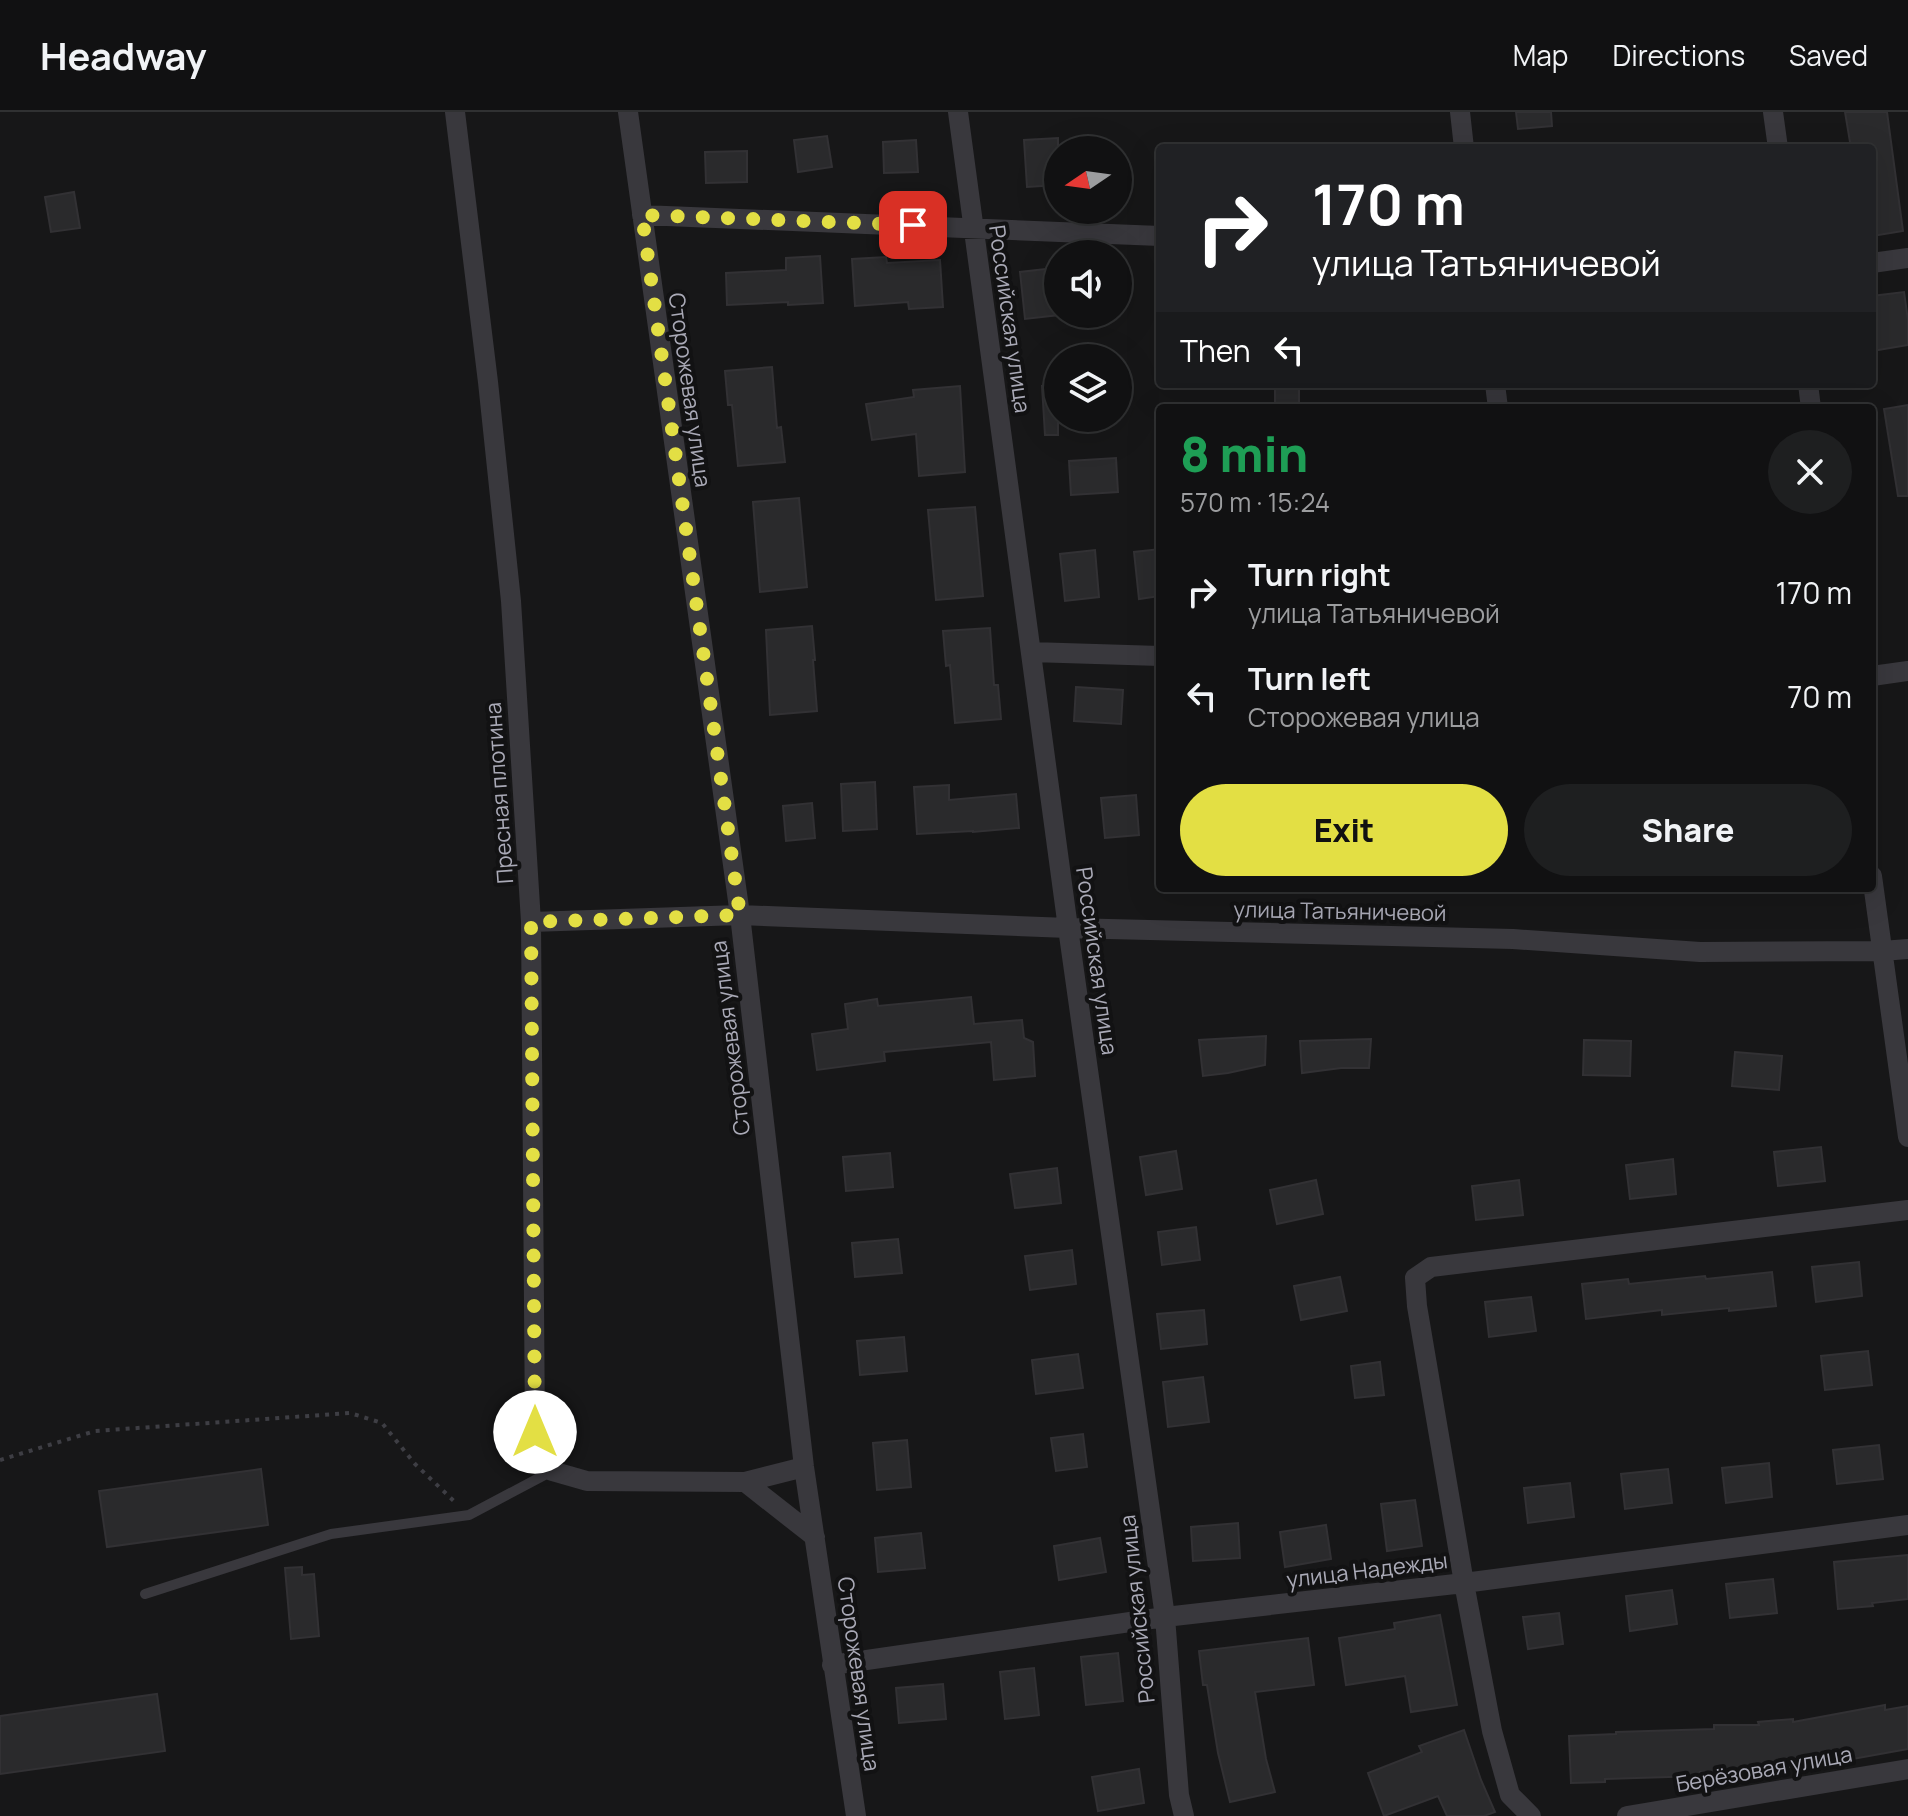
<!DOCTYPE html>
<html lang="en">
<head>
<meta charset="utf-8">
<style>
	:root { --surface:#111112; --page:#1e1f20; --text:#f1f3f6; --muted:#9c9d9f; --line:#303132; --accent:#e3df44 }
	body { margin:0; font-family:Manrope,sans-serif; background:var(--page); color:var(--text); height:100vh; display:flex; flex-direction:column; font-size:30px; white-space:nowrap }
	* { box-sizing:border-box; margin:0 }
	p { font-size:26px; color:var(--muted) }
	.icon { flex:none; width:44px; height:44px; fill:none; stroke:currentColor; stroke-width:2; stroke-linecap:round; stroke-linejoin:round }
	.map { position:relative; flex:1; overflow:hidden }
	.details { position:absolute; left:1156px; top:292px; width:720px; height:488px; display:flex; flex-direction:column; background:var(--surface); border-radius:8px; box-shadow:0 8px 32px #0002,0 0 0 2px var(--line) }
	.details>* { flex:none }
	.banner { position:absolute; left:1156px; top:32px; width:720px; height:244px; border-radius:8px; box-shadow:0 8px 32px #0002,0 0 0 2px var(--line); background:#202124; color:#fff; overflow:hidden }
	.needle { width:52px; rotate:257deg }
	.controls { position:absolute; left:1044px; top:24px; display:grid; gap:16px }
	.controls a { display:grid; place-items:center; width:88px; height:88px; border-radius:50%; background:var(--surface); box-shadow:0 8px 32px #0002,0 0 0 2px var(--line); font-size:40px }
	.pin { position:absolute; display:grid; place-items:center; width:68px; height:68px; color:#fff; margin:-34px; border-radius:16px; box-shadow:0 4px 12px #0006 }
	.me { position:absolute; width:88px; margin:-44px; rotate:0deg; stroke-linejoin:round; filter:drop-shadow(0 0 6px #0008) }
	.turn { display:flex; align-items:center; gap:28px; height:168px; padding:0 24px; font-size:36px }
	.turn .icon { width:104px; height:104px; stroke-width:2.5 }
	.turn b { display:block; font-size:56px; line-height:68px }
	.then { display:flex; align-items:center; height:76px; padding:0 24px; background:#0003; gap:16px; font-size:30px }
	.round { display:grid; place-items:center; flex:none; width:84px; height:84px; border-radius:42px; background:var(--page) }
	.head { display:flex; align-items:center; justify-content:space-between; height:136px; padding:0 24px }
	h1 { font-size:48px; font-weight:800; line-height:60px; color:#1e9e55 }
	.action { display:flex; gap:16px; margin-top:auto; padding:16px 24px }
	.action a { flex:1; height:92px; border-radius:48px; background:var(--accent); color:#111; font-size:32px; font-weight:800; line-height:92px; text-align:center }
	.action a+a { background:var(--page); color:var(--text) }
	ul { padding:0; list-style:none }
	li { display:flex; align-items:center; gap:24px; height:104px; padding:0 24px }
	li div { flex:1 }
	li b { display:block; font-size:30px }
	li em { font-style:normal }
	header { display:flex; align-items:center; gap:48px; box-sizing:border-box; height:112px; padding:0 40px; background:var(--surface); border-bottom:2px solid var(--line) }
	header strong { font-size:38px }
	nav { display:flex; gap:44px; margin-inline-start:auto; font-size:28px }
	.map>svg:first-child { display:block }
</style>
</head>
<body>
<header>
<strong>Headway</strong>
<nav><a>Map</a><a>Directions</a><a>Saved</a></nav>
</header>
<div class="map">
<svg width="1908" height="1704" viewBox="0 0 1908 1704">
	<rect width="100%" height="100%" fill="#171718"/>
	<path fill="#2a2a2c" stroke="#323134" stroke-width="2" d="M1516,0h35l1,14 -34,3z
		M1845,0h42l16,119 -31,5v-88h-21z
		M827,24l5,31 -34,5 -4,-32z
		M1058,26v47l-31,2 -3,-47z
		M916,28l2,32 -34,1 -1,-31z
		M747,39v31l-41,1 -1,-31z
		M74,80l6,36 -29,4 -6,-35z
		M820,144l3,47 -35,2v-3l-61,3 -1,-32 60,-3v-12z
		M886,145l1,6 53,-3 3,47 -34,2 -1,-7 -53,4 -3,-47z
		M1054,156l5,47 -34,4 -5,-47z
		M1904,180l4,28v25l-36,6v-55z
		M772,255l5,61 4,-1 4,35 -47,4 -6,-61h-4l-3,-34z
		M1058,272v51h-13l-3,-49z
		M1275,272h24v24h-24z
		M960,274l5,86 -46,4 -3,-42 -44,6 -6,-36 48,-7 -1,-7z
		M1908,293v91h-10l-14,-87z
		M1116,346l2,34 -47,3 -2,-34z
		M799,386l8,89 -47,5 -7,-90z
		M975,395l8,89 -47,4 -8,-90z
		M1160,437v47l-21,3 -5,-47z
		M1095,438l4,47 -34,4 -5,-47z
		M812,514l3,34h-2l4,51 -47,4 -4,-85z
		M990,516l4,57h4l3,34 -46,4 -5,-58 -4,1 -3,-35z
		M1076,575l47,3 -2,34 -47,-3z
		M875,670l2,47 -34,2 -2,-47z
		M949,673v15l67,-6 3,34 -46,4v-1l-56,3 -3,-47z
		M1136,683l3,40 -34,3 -4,-40z
		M812,691l3,35 -29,3 -3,-35z
		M971,885l3,27 48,-4 2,18 9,4 2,34 -41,4 -3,-38 -107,10 1,9 -68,9 -5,-36 36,-5 -3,-25 32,-5 1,7z
		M1266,924l-1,29 -37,8 -25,3 -4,-36z
		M1371,927l-2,29h-28l-39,5 -2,-32z
		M1584,928l47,1 -1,35 -47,-1z
		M1735,940l47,4 -3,34 -47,-4z
		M1821,1035l4,34 -47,5 -4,-34z
		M1176,1039l6,38 -36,6 -6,-38z
		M890,1041l3,34 -47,4 -3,-34z
		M1673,1047l3,35 -46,5 -4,-34z
		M1057,1056l4,35 -46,5 -5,-34z
		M1316,1068l7,34 -46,10 -7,-34z
		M1519,1068l4,35 -47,5 -4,-34z
		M1196,1115l4,33 -38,5 -4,-33z
		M898,1127l4,34 -47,4 -3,-34z
		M1072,1138l4,34 -46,6 -5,-34z
		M1859,1150l3,34 -46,6 -4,-35z
		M1772,1160l4,34 -47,5v-3l-67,7v-5l-76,9 -4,-35 46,-5 1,5 76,-8 1,3z
		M1340,1165l7,34 -46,9 -7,-34z
		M1531,1185l5,34 -47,6 -4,-35z
		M1204,1198l3,34 -46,5 -4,-35z
		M904,1225l3,34 -47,4 -3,-34z
		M1868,1239l4,34 -47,5 -4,-34z
		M1078,1242l5,34 -47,6 -4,-34z
		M1380,1250l4,33 -29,3 -4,-32z
		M1203,1265l6,45 -41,5 -5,-45z
		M1083,1322l4,33 -31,4 -5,-33z
		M907,1328l4,47 -34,3 -4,-47z
		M1879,1333l4,34 -46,5 -4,-34z
		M1769,1351l3,34 -46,6 -4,-35z
		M261,1357l7,56 -161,22 -8,-56z
		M1668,1357l4,34 -47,6 -4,-35z
		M1570,1371l4,34 -46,6 -4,-35z
		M1415,1388l7,46 -35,5 -6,-47z
		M1238,1411l2,35 -47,3 -2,-34z
		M1326,1413l5,34 -46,8 -5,-35z
		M921,1421l4,35 -47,4 -3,-34z
		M1100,1426l6,34 -47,8 -5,-34z
		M1908,1443v44l-36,4 1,3 -35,3 -4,-47z
		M302,1455v8l12,-1 5,62 -28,3 -6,-71z
		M1773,1467l4,34 -47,5 -4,-34z
		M1672,1478l5,34 -47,7 -4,-35z
		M1559,1501l4,31 -35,5 -5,-32z
		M1440,1503l17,90 -46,7 -6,-36 -59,9 -7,-47 56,-9 -1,-6z
		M1308,1526l6,47 -59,7 11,67 9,33 -45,10 -12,-49 -11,-68h-4l-4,-34z
		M1118,1541l5,48 -37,4 -5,-48z
		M1034,1556l5,47 -34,4 -5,-47z
		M943,1572l3,35 -47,4 -3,-35z
		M157,1582l8,57 -165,23v-58z
		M1885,1593v5l23,-4v43l-100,18v-1l-60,3v3h-48v4l-95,3v3l-34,1 -2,-47 47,-2v-2l98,-3v-4h45l-1,-3 35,-3v3z
		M1464,1618l17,50 14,32 -11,4h-37l-9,-20 -54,20 -16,-43 54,-21 -3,-6z
		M1139,1657l5,34 -46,8 -6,-34z"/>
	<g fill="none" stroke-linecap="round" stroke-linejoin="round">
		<path stroke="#3e3e44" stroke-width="4" stroke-dasharray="4 6" stroke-linecap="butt" d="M0,1348l95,-29 255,-18 32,10 33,41 41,39"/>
		<path stroke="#39383d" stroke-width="10" d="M145,1482l186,-60 138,-19 83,-44"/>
		<path stroke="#39383d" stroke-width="20" d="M455,0l33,270 23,219 20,321 4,510 17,39 35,10 158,1 59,-15
			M628,0l112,803 64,552 52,349
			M958,0l110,816 97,689 14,178 5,21
			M1460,0l4,36
			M1773,0l5,36
			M642,103l518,21
			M1872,151l36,-5
			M1495,272l3,24
			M1808,272l3,24
			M1031,540l129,4
			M1872,564l36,-5
			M1872,764l36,261
			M531,810l209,-7 328,13 445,11 187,13 182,-1 26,-2
			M745,1370l70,55
			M832,1553l333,-48 299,-34 444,-58
			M1531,1704l-21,-21 -18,-64 -28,-148 -47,-277 -2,-28 16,-11 477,-57
			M1627,1704l281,-47"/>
	</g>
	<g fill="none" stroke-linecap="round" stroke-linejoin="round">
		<path stroke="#e3df44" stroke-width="14" stroke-dasharray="0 25.2" d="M535,1320l-4,-510 209,-7 -98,-700 271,10"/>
	</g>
	<g text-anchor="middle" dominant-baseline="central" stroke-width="8" stroke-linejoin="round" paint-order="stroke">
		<g font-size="22" fill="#aaaab7" stroke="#121213">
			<text transform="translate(1010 207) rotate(82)">Российская улица</text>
			<text transform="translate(690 278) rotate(82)">Сторожевая улица</text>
			<text transform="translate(499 681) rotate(-94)">Пресная плотина</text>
			<text transform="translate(1340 799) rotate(1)">улица Татьяничевой</text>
			<text transform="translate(1097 849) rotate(82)">Российская улица</text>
			<text transform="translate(730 926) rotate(-97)">Сторожевая улица</text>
			<text transform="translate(1367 1458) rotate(-7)">улица Надежды</text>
			<text transform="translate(1137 1497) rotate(-96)">Российская улица</text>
			<text transform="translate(859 1562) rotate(82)">Сторожевая улица</text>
			<text transform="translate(1764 1657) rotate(-10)">Берёзовая улица</text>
		</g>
	</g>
</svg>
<div class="controls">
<a><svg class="needle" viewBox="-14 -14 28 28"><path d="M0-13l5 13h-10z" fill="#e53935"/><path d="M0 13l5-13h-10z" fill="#9c9d9f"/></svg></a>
<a><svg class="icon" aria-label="sound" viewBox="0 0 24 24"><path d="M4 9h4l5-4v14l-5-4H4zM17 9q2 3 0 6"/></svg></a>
<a><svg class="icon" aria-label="layers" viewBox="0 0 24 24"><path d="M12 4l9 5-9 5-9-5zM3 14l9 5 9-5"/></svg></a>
</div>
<div class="pin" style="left:913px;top:113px;background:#d93025"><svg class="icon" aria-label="arrive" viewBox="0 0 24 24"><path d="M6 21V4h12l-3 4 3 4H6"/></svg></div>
<svg class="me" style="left:535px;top:1320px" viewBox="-20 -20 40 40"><circle r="19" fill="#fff"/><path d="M0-13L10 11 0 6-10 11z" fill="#e3df44"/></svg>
<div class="banner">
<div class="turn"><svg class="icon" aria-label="right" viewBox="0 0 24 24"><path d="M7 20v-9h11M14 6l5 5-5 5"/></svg><div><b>170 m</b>улица Татьяничевой</div></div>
<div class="then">Then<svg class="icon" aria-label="left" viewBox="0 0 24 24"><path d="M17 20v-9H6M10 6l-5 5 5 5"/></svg></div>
</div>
<section class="details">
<div class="head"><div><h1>8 min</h1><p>570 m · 15:24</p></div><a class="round"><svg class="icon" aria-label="close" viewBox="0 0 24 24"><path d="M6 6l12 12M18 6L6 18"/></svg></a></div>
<ul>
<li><svg class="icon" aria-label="right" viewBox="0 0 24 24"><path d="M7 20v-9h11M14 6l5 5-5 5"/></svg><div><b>Turn right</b><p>улица Татьяничевой</p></div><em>170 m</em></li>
<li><svg class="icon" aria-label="left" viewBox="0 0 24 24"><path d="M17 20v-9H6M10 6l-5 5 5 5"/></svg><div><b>Turn left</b><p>Сторожевая улица</p></div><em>70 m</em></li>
</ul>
<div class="action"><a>Exit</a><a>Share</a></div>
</section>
</div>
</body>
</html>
